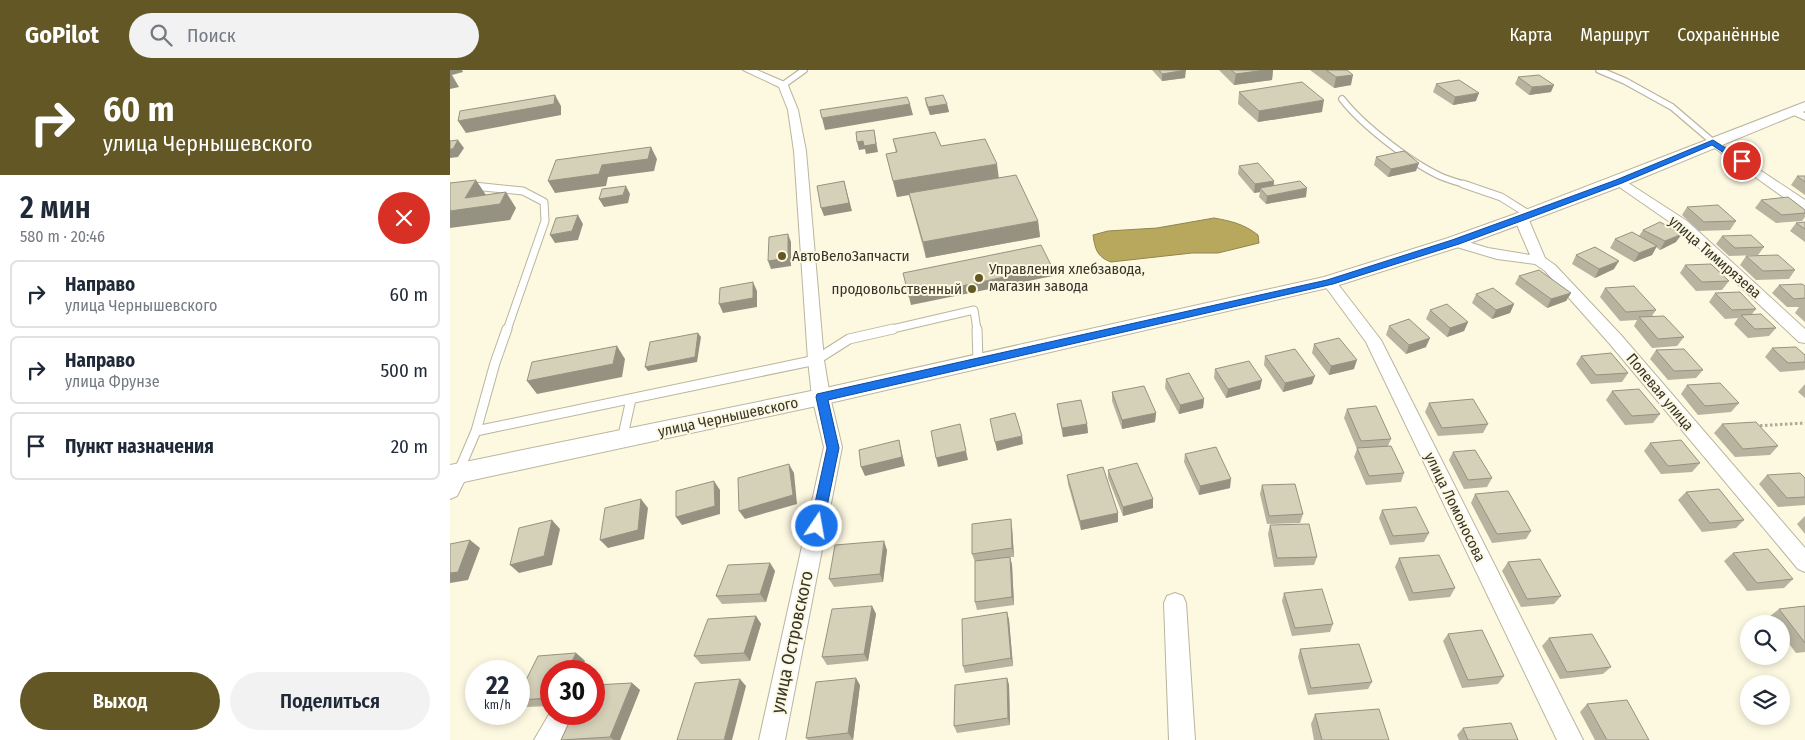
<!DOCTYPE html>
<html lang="ru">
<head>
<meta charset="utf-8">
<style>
	:root { --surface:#fff; --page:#f2f2f3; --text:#1f2937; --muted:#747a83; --line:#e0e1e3; --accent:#635825 }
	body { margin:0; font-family:"Fira Sans Condensed",sans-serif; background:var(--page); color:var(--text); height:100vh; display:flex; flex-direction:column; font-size:19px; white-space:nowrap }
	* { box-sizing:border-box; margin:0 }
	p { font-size:16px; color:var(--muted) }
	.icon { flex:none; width:28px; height:28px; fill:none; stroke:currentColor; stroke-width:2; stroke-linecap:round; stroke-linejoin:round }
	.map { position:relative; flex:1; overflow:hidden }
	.panel { display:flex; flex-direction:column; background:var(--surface); width:450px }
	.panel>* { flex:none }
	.guide { background:#635825; color:#fff; overflow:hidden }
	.controls { position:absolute; left:1290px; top:545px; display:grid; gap:10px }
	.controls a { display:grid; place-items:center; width:50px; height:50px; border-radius:50%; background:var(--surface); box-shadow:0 2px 8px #0003; font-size:25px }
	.speed { position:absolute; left:15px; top:590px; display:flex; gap:10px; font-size:25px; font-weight:700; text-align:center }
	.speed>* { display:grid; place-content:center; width:65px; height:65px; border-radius:50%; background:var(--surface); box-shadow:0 2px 8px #0003; line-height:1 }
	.speed small { font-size:12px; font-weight:400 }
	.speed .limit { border:8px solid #d22; background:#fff; color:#111 }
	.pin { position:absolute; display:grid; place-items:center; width:42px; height:42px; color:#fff; margin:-21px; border:2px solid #fff; border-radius:50%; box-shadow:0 1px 5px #0007 }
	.me { position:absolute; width:55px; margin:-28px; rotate:12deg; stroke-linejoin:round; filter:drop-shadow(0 0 4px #0008) }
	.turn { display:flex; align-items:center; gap:18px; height:105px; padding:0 20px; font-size:22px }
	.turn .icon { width:65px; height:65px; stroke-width:2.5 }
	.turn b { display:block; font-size:35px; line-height:42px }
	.round { display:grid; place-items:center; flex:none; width:52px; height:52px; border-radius:26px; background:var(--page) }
	.summary { display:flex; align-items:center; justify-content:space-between; height:85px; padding:0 20px }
	h1 { font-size:30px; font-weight:600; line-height:38px }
	.action { display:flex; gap:10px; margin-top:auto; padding:10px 20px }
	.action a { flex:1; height:58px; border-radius:30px; background:var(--accent); color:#fff; font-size:20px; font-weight:600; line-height:58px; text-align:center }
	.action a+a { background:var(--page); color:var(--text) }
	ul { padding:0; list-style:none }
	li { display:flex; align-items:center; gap:15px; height:68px; margin:0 10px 8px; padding:0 10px; border:2px solid var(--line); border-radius:8px }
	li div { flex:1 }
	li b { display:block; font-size:19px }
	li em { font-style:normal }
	header { display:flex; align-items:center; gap:30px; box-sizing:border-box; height:70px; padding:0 25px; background:var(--accent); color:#fff }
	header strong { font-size:24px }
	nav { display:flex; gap:28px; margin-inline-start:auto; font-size:18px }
	.search { width:350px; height:45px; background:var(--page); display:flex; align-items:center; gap:12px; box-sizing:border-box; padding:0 18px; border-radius:28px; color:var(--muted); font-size:19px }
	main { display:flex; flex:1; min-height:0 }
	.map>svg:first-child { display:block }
</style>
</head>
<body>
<header>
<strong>GoPilot</strong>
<div class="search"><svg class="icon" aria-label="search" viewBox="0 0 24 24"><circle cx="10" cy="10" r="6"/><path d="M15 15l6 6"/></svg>Поиск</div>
<nav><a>Карта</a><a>Маршрут</a><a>Сохранённые</a></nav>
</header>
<main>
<section class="panel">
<div class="guide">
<div class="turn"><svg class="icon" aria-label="right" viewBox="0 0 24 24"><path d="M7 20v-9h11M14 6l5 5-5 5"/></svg><div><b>60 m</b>улица Чернышевского</div></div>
</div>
<div class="summary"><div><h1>2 мин</h1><p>580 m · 20:46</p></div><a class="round" style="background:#d93025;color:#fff"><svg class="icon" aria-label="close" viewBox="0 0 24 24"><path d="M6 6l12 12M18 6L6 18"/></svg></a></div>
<ul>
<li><svg class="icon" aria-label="right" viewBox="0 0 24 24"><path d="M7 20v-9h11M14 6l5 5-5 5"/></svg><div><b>Направо</b><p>улица Чернышевского</p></div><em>60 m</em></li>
<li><svg class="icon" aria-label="right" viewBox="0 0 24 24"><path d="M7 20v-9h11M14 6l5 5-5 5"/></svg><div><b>Направо</b><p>улица Фрунзе</p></div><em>500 m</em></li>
<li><svg class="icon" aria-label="arrive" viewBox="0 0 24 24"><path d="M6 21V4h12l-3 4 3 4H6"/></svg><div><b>Пункт назначения</b></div><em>20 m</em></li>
</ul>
<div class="action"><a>Выход</a><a>Поделиться</a></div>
</section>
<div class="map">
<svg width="1355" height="670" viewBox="0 0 1355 670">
	<rect width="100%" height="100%" fill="#fdf8e0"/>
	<path fill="#b8a85e" stroke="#91854e" d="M764,148c17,3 30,6 44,17l1,8 -41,10h-26l-81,9c-14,-5 -16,-13 -18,-27l15,-4 49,-3z"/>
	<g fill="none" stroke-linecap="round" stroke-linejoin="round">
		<g stroke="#bab59e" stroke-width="8">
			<path id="lane-far2" d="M1149,0l26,11 47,26 41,35
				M333,15l21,-15
				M892,29c20,26 69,64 100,78 8,3 17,6 25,8"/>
		</g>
		<g stroke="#bab59e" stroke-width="9">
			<path id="lane-far1" d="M1013,114l38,13 29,18
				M24,116l49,5 21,11 1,19 -38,109
				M438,260l86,-20 3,20"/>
		</g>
		<g stroke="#bab59e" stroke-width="11">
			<path id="lane" d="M527,259l1,32
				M26,361l340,-71 33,-21 44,-10
				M172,370l9,-41
				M8,403l18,-42 19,-68 12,-34"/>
		</g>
		<g stroke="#bab59e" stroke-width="2">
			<path id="street" d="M293,0h14l30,13 11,27 8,41 18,209 6,37 12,50 -57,293h-26l65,-293 -12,-50 -4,-37 -14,-209 -6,-41 -9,-23z
				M1343,38l12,5v7l-16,-7 -1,-2z
				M1263,69l92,61v10l-5,-1 -91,-65 -2,-2z
				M1169,107l68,44 118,108v14l-6,-1 -122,-115 -62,-43 -2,-3 2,-3z
				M1071,144l7,4 17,40 10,7 66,70 184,213v24l-7,-3 -189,-226 -64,-72 -10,-7 -38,-5 -47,-14 -2,-3 7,-4 33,10 42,7 -16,-37z
				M879,208l5,1 47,61 202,400h-26l-191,-398 -44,-60 2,-3z
				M8,397l7,2 3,5 -11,22 -7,3v-28z
				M725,523l8,3 3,7 9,137h-26l-5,-137 3,-7z
				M101,641v3h21l1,4 -12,22h-27z"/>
		</g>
		<g stroke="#bab59e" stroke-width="2">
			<path id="secondary" d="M1355,32v9l-180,74 -98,37 -65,24 -126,40 -515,119 -371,80v-20l371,-76 503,-112 124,-39 67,-24z"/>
		</g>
		<path stroke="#aeaa98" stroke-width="3" stroke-dasharray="2.5 2.5" stroke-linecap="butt" d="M1305,356l50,-3"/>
		<use href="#lane-far2" stroke="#fff" stroke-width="5.5"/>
		<use href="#lane-far1" stroke="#fff" stroke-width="7"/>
		<use href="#lane" stroke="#fff" stroke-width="9"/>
		<use href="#street" fill="#fff" fill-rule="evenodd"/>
		<use href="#secondary" fill="#fff" fill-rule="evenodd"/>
	</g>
	<path fill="#b7b39e" d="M702,0h33v8l-23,3z
		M769,0h54l-1,10 -38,5z
		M860,0h37l4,15 -17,3z
		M1068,7l33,15 -22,3 -14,-11z
		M986,14l40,17 -23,4 -20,-13z
		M789,22l83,20 -64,10 -20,-18z
		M475,28l22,6 2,8 -19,3 -4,-10z
		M443,69l48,7 58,32 39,43 2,16 -114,21 -17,-63 -12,2 -11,-43 10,-1z
		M926,87l40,14 -28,6 -14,-12z
		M789,96l35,15v5l32,11 -40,7 -7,-7 1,-5 -6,1 -16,-19z
		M1347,106h8v19l-14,-10z
		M1311,130l44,10v7l-3,4 -26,2 -21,-15z
		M1237,137l49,14 -6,9 -31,1 -17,-16z
		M1355,152v20l-15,-11 6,-8z
		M1193,160l33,12 -16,8 -4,-3 -4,8 -18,7 -24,-14 5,-9 24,-3z
		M1272,166l42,11 -6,8 -29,1 -13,-12z
		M1126,185l38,14 -19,9 -23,-14z
		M1296,186l49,14 -6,9 -33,1 -16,-15z
		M1235,195l44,16 -7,9 -26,1 -16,-18z
		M1069,206l52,17 -5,8 -19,7 -32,-24z
		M1329,215l26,1v36l-10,-9 4,-6h-12l-15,-14z
		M1155,218l51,22 -4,6 32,21 -7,9 -25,2 -18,-22 3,-6 -17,1 -20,-24z
		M1265,223l41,16 -4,5 24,14 -7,8 -21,2 -14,-14 4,-6 -13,1 -16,-17z
		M1026,224l38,10 -4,9 -18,6 -20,-16z
		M980,240l38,12 -4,9 -17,6 -21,-18z
		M939,256l37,21 -20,7 -20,-19z
		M864,274l40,25 -25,6 -17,-22z
		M1322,278l33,7v14l-1,1 -24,2 -15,-15z
		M1206,280l47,20 -7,8 -28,2 -18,-21z
		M815,286l47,28 -29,8 -19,-27z
		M1131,286l47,17 -6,9 -31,2 -15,-20z
		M765,299l45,20 -34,9 -12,-20z
		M716,309l38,20 -1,9 -24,6 -14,-26z
		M1355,314v14l-7,-6z
		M1237,315l52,18 -8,9 -33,3 -17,-21z
		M1162,321l48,23 -7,9 -28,2 -19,-25z
		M662,322l44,21 -1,9 -33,7 -10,-28z
		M979,333l59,21 -5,9 -45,3 -13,-24z
		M607,334l30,20 1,9 -25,4 -5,-25z
		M897,339l44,30 -3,7 16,27 -3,9 -35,3 -12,-28 3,-8 -13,-31z
		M1272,354l56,22 -8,9 -35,2 -21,-24z
		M1200,373l50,20 -8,9 -31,2 -17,-23z
		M1003,382l39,26 -5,9 -23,2 -15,-29z
		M735,384l45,34 -31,7 -15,-33z
		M658,400l45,29v9l-30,8 -15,-38z
		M617,405l51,47 -37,8 -13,-46z
		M1317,405l38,3v27l-27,2 -19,-23z
		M812,415l41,29 -3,9 -33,1 -7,-30z
		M1236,422l58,28 -8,8 -34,4 -24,-32z
		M1025,424l56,37 -5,8 -34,4 -21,-40z
		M932,440l47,23 -5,9 -34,3 -11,-27z
		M1355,446v18l-8,-10z
		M820,455l47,32 -3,8 -40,2 -6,-33z
		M562,457l2,30h-4l2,8 2,40 -37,5 -2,-8v-40l-3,-8z
		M437,480l-4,32 -49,5 -5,-8z
		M1283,483l60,26 -9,9 -37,3 -23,-30z
		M949,488l56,30 -5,9 -41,4 -14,-34z
		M1058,492l53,34 -7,8 -33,3 -19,-36z
		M320,493l5,8 -9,31 -44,2 -6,-8z
		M834,523l49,31 -3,8 -38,4 -10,-35z
		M422,536l4,8 -8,47 -41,4 -5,-8z
		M1355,536v46l-9,1 -15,-20v-9h-7l-5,-7 10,-8z
		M557,542l2,8 4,46 -48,7 -2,-7z
		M306,546l5,8 -11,37 -49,3 -7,-8z
		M998,564l56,42 -6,8 -36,4 -19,-47z
		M1099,568l62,29 -8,7 -43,5 -18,-33z
		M850,579l72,33 -4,7 -60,6 -10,-38z
		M126,583l9,8 -34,10v35l-25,1 -7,-5v-8z
		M557,608l2,7 1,40 -53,8 -3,-7z
		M182,613l8,7 -20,50h-59z
		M410,615l-7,55h-45l-2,-2z
		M1137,634l62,36h-54l-15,-28z
		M865,644l74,26h-75l-3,-16z
		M1013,658l55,12h-59l-2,-5z"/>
	<path fill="#959281" d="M0,0h12l1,2 -11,3 7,12 -9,2z
		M736,0l-1,8 -23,3v-7z
		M815,0h8l-1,10 -38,5 2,-11z
		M903,5l-2,10 -17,3 2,-11z
		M1104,15l-3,7 -22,3 3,-8z
		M1029,23l-3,8 -23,4 2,-8z
		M105,25l6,11v9l-95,18 -8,-12z
		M874,30l-2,12 -64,10 1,-11z
		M460,34l3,11 -88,15 -3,-12z
		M497,34l2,8 -19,3 -2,-8z
		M424,60l4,22 -12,2 -1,-5 -6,1 -2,-8z
		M8,70l6,8 -6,9 -8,1v-9z
		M201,77l6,12 -3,12 -46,6 -2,9 -51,7 -7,-12 54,-16z
		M969,93l-3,8 -28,6 3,-8z
		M547,94l2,15 -102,18 -4,-16z
		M26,110l10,15 20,-3 10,16 -6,12 -60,8v-17l15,-13z
		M394,111l8,30 -28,5 -3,-8z
		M824,111l-1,8 -13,-1v4l-6,1 1,-9z
		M176,116l4,8 -2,9 -24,4 -5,-8z
		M857,118l-1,9 -40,7 1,-8z
		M128,145l5,9 -5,16 -23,3 -5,-8z
		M588,151l2,16 -114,21 -3,-16z
		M338,164l3,8v24l-20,3 -3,-8z
		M1232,164l-6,8 -16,8 5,-9z
		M1207,176l-5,9 -18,7 5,-9z
		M1169,191l-5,8 -19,9 4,-9z
		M602,197l1,9 -142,29 -2,-8z
		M303,212l4,9v16l-34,6 -4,-9z
		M1121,223l-5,8 -19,7 4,-9z
		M1064,234l-4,9 -18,6 4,-9z
		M1018,252l-4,9 -17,6 3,-9z
		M248,263l3,4 -4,25 -49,9 -3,-4z
		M980,268l-4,9 -20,7 3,-9z
		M167,276l8,13 -3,18 -85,17 -10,-13z
		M907,290l-3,9 -25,6 2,-9z
		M865,306l-3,8 -29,8 2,-9z
		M812,310l-2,9 -34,9 2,-9z
		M754,329l-1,9 -24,6 1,-9z
		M706,343l-1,9 -33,7v-9z
		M637,354l1,9 -25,4 -1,-9z
		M512,363l6,27 -30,7 -2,-9z
		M572,366l1,8 -26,7 -2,-9z
		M449,370l2,9 4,17 -40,10 -4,-9z
		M339,394l5,9 3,31 -52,15 -6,-8z
		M781,409l-1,9 -31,7 1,-9z
		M264,411l6,9v24l-38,11 -6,-8z
		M191,429l7,9 -4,31 -36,9 -8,-8z
		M703,429v9l-30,8v-9z
		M668,443v9l-37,8 -1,-9z
		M561,449l1,8 2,30 -2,-9z
		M102,450l8,9 -8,36 -33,8 -9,-8z
		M20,470l10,8 -12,32 -18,3v-10z
		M434,471l3,9 -4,32 -3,-8z
		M560,487l2,8 2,40 -2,-8z
		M320,493l5,8 -9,31 -6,-8z
		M422,536l4,8 -8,47 -4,-7z
		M557,542l2,8 4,46 -2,-8z
		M306,546l5,8 -11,37 -6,-8z
		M126,583l9,8 -5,10h-13z
		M406,608l4,7 -7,55 -5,-7z
		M557,608l2,7 1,40 -2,-7z
		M290,609l6,7 -14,54h-8z
		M182,613l8,7 -20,50h-6l-4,-3z"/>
	<path fill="#d5d0b8" stroke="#959281" d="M709,0h27l-24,4z
		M781,0h34l-29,4z
		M876,0h21l6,5 -17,2z
		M1089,5l15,10 -22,2 -14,-10z
		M1009,10l20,13 -24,4 -19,-13z
		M852,12l22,18 -65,11 -20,-19z
		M105,25l-1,9 -96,17 2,-10z
		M493,25l4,9 -19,3 -3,-9z
		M457,27l3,7 -88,14 -2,-8z
		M424,60l2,14 -12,2 -1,-5 -6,1 -1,-10z
		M485,62l6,14 44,-7 12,25 -104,17 -7,-27 11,-2 -4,-13z
		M8,70l-5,9h-3v-8z
		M201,77l-3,12 -46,6 -3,9 -51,7 8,-21z
		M954,81l15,12 -28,6 -15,-12z
		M808,93l16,18 -19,3 -16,-18z
		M566,105l22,46 -115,21 -14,-49z
		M1347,106h8v6z
		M26,110l-11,18 41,-6 -6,12 -50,7v-28z
		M394,111l5,22 -28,5 -4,-22z
		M850,111l7,7 -40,8 -7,-8z
		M176,116l-3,9 -24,4 3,-10z
		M1338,127l17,13v3l-23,2 -21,-15z
		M1268,135l18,16 -32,1 -17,-15z
		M128,145l-6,16 -22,4 6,-17z
		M1210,152l22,12 -17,7 -22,-11z
		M1355,152v7l-9,-6z
		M1182,162l25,14 -18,7 -24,-14z
		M338,164v24l-20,3 1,-24z
		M1301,165l13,12 -29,1 -13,-12z
		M591,175l11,22 -143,30 -6,-24z
		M1145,177l24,14 -20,8 -23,-14z
		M1328,185l17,15 -32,1 -17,-15z
		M1261,194l18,17 -27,1 -17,-17z
		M1089,200l32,23 -20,6 -32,-23z
		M303,212v16l-34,6 1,-16z
		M1352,214l3,2v12l-11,1 -15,-14z
		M1184,216l22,24 -30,2 -21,-24z
		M1043,218l21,16 -18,6 -20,-16z
		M1290,222l16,17 -24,1 -17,-17z
		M997,234l21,18 -18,6 -20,-18z
		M1311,244l15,14 -21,1 -14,-14z
		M1214,246l20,21 -26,2 -19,-22z
		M959,249l21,19 -21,7 -20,-19z
		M248,263l-3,24 -50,10 5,-25z
		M889,268l18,22 -26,6 -17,-22z
		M167,276l-4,18 -86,17 5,-19z
		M1346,277l9,8v7l-17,1 -16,-15z
		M845,279l20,27 -30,7 -20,-27z
		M1234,279l19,21 -29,1 -18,-21z
		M1161,283l17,20 -32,2 -15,-19z
		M799,291l13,19 -34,9 -13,-20z
		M739,303l15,26 -24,6 -14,-26z
		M1270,313l19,20 -34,3 -18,-21z
		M694,316l12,27 -34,7 -10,-28z
		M1189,319l21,25 -28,2 -20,-25z
		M1023,329l15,25 -46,4 -13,-25z
		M631,330l6,24 -25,4 -5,-24z
		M926,336l15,33 -30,2 -14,-32z
		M565,343l7,23 -27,6 -5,-23z
		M1306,352l22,24 -35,3 -21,-25z
		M510,354l6,27 -30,7 -5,-27z
		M449,370l3,17 -41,10 -2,-17z
		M1231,370l19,23 -32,3 -18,-23z
		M941,376l13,27 -35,3 -12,-28z
		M766,377l15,32 -31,7 -15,-32z
		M1025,380l17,28 -24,2 -15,-28z
		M687,393l16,36 -30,8 -15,-37z
		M339,394l4,31 -54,16 -1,-33z
		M653,397l15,46 -38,8 -13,-46z
		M1350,403l5,5v19l-18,1 -20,-23z
		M264,411l1,25 -39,11v-26z
		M845,414l8,30 -34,2 -7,-31z
		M1269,419l25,31 -34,3 -24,-31z
		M1058,421l23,40 -34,3 -22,-40z
		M191,429l-3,31 -38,10 5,-32z
		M966,437l13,26 -36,3 -11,-26z
		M561,449l1,29 -40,6v-30z
		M102,450l-8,36 -34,9 9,-37z
		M859,454l8,33 -40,1 -7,-33z
		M20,470l-12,32 -8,1v-29z
		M434,471l-4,33 -51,5 6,-34z
		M1318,479l25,30 -36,4 -24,-30z
		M989,485l16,33 -42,5 -14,-35z
		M560,487l2,40 -37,5v-41z
		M1090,489l21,37 -34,3 -19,-37z
		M320,493l-10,31 -44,2 12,-31z
		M872,519l11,35 -38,4 -11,-35z
		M422,536l-8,48 -42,3 10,-48z
		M1355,536v37l-26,-34z
		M557,542l4,46 -48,8 -1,-47z
		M306,546l-12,37 -50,3 14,-37z
		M1032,560l22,46 -36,4 -20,-46z
		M1142,564l19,33 -44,5 -18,-34z
		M909,574l13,38 -61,6 -11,-39z
		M126,583l-9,18h-16v27l-32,2v-6l19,-38z
		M406,608l-8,55 -42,5 10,-56z
		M557,608l1,40 -54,8 1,-41z
		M290,609l-16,61h-47l18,-57z
		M182,613l-22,54 -49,3 12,-26h21v-29z
		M1177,630l22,40h-42l-20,-36z
		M929,639l10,31h-67l-7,-26z
		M1061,653l7,17h-50l-5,-12z"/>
	<path fill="#1a73e8" stroke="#114b97" d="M1263,70l33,21 -7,2 -27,-18 -90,38 -98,37 -65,24 -126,40 -505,116 11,48 -16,78 -2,3 -4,2 -5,-2 -2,-3 17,-78 -11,-51 1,-3 510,-114 125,-40 66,-24 98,-36z"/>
	<g fill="#635825" stroke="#fdf8e0" stroke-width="2">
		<circle cx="332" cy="186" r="5"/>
		<circle cx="529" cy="208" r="5"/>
		<circle cx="522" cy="219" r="5"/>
	</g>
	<g text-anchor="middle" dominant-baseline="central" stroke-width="4" stroke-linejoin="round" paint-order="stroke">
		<g font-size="15" fill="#35332a" stroke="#fdf8e0" text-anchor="start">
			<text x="342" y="186">АвтоВелоЗапчасти</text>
			<text x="539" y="199">Управления хлебзавода,<tspan x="539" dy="17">магазин завода</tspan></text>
			<text x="512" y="219" text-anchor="end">продовольственный</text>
		</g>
		<g font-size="15" fill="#35332a" stroke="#fdf8e0">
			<text transform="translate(1265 187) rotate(41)">улица Тимирязева</text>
			<text transform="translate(1210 322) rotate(50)">Полевая улица</text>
			<text transform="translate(278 347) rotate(-12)">улица Чернышевского</text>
			<text transform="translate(1005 437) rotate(64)">улица Ломоносова</text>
		</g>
		<g font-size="18" fill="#35332a" stroke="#fdf8e0">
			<text transform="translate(342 572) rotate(-78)">улица Островского</text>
		</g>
	</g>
</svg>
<div class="controls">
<a><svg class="icon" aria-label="search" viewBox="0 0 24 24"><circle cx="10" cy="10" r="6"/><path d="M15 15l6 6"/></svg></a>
<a><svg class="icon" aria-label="layers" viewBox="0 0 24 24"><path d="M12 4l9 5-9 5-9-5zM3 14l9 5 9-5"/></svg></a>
</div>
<div class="speed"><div>22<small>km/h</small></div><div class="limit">30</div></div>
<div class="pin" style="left:1292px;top:91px;background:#d93025"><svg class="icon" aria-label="arrive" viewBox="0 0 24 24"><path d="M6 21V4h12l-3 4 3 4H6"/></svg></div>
<svg class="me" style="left:367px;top:456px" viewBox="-20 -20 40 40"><circle r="17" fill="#1a73e8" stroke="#fff" stroke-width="3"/><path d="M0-11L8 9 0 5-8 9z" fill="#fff"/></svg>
</div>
</main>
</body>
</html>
